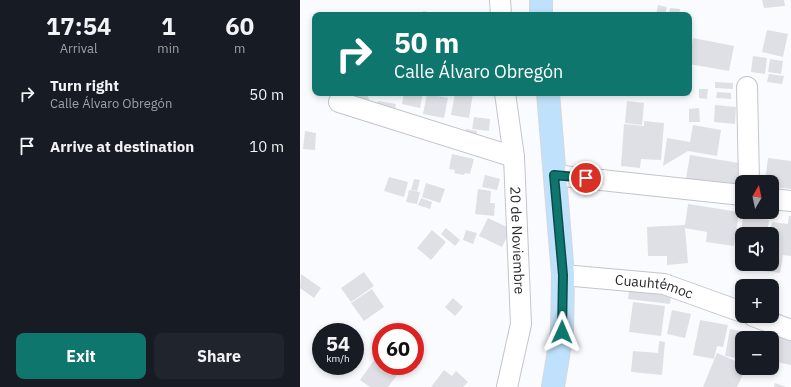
<!DOCTYPE html>
<html lang="en">
<head>
<meta charset="utf-8">
<style>
	:root { --surface:#171b24; --page:#20242c; --text:#f1f3f6; --muted:#9ea1a6; --accent:#0f766e }
	body { margin:0; font-family:"IBM Plex Sans",sans-serif; background:var(--page); color:var(--text); height:100vh; display:flex; flex-direction:column; font-size:15px; white-space:nowrap }
	* { box-sizing:border-box; margin:0 }
	p { font-size:13px; color:var(--muted) }
	.icon { flex:none; width:22px; height:22px; fill:none; stroke:currentColor; stroke-width:2; stroke-linecap:round; stroke-linejoin:round }
	.map { position:relative; flex:1; overflow:hidden }
	.side { display:flex; flex-direction:column; background:var(--surface); width:300px }
	.side>* { flex:none }
	.banner { position:absolute; left:12px; top:12px; width:380px; height:84px; border-radius:8px; box-shadow:0 2px 6px #0003; background:#0f766e; color:#fff; overflow:hidden }
	.needle { width:26px; rotate:9deg }
	.buttons { position:absolute; left:435px; top:175px; display:grid; gap:8px }
	.buttons a { display:grid; place-items:center; width:44px; height:44px; border-radius:8px; background:var(--surface); box-shadow:0 2px 6px #0003; font-size:20px }
	.speed { position:absolute; left:12px; top:323px; display:flex; gap:8px; font-size:20px; font-weight:700; text-align:center }
	.speed>* { display:grid; place-content:center; width:52px; height:52px; border-radius:50%; background:var(--surface); box-shadow:0 2px 6px #0003; line-height:1 }
	.speed small { font-size:10px; font-weight:400 }
	.speed .limit { border:6px solid #d22; background:#fff; color:#111 }
	.pin { position:absolute; display:grid; place-items:center; width:34px; height:34px; color:#fff; margin:-17px; border:2px solid #fff; border-radius:50%; box-shadow:0 1px 4px #0007 }
	.me { position:absolute; width:44px; margin:-22px; rotate:1deg; stroke-linejoin:round; filter:drop-shadow(0 0 3px #0008) }
	.turn { display:flex; align-items:center; gap:14px; height:84px; padding:0 16px; font-size:18px }
	.turn .icon { width:52px; height:52px; stroke-width:2.5 }
	.turn b { display:block; font-size:28px; line-height:34px }
	.eta { display:flex; justify-content:space-evenly; align-items:center; height:68px; text-align:center }
	.eta b { font-size:24px; font-weight:800; line-height:28px }
	.action { display:flex; gap:8px; margin-top:auto; padding:8px 16px }
	.action a { flex:1; height:46px; border-radius:8px; background:var(--accent); color:#fff; font-size:16px; font-weight:800; line-height:46px; text-align:center }
	.action a+a { background:var(--page); color:var(--text) }
	ul { padding:0; list-style:none }
	li { display:flex; align-items:center; gap:12px; height:52px; padding:0 16px }
	li div { flex:1 }
	li b { display:block; font-size:15px }
	li em { font-style:normal }
	main { display:flex; flex:1; min-height:0 }
	.map>svg:first-child { display:block }
</style>
</head>
<body>
<main>
<section class="side">
<div class="eta">
<div><b>17:54</b><p>Arrival</p></div>
<div><b>1</b><p>min</p></div>
<div><b>60</b><p>m</p></div>
</div>
<ul>
<li><svg class="icon" aria-label="right" viewBox="0 0 24 24"><path d="M7 20v-9h11M14 6l5 5-5 5"/></svg><div><b>Turn right</b><p>Calle Álvaro Obregón</p></div><em>50 m</em></li>
<li><svg class="icon" aria-label="arrive" viewBox="0 0 24 24"><path d="M6 21V4h12l-3 4 3 4H6"/></svg><div><b>Arrive at destination</b></div><em>10 m</em></li>
</ul>
<div class="action"><a>Exit</a><a>Share</a></div>
</section>
<div class="map">
<svg width="491" height="387" viewBox="0 0 491 387">
	<rect width="100%" height="100%" fill="#f9fbff"/>
	<path fill="#dfe0e5" d="M462,0h22l1,6 -21,2z
		M358,5l9,2 -2,8h-9z
		M370,8l10,1 -1,6h-10z
		M123,11l17,3v1h-18z
		M467,30l21,4 -5,23 -21,-5z
		M393,38l41,8 -5,25 -40,-7z
		M453,56l14,2 -2,16 -14,-2z
		M470,59l13,2 -2,13 -13,-2z
		M389,67h3l-2,25h-1z
		M469,74l15,2 -2,8 -15,-2z
		M415,82l18,1v6l-18,-1z
		M399,89h9l-1,10 -8,-1z
		M417,92l14,1v6l-15,-1z
		M20,93h16v3l-16,-1z
		M41,93h26l3,10z
		M104,93h19l-3,15 -18,-4z
		M155,93h18l-4,25 -18,-3z
		M368,93h22v3l-22,-2z
		M127,94l21,4 -4,20 -21,-4z
		M78,101l18,3 -2,10 -18,-3z
		M327,101l17,2 -2,22 -17,-2z
		M415,105l21,2 -1,17 -21,-2z
		M399,108l1,14h-11v-13z
		M174,117l16,2 -1,12 -17,-2z
		M344,121l20,2 -3,37 -20,-1 -1,9 -19,-2 3,-42 20,2z
		M393,125l28,5 -4,26 -29,-5 -25,15 4,-28 23,4z
		M166,129l11,2 -1,9 -11,-2z
		M5,131l11,2 -1,17 -12,-1z
		M152,154l22,5 -4,15 -5,-1 -1,2 -10,-2 1,-3 -6,-1z
		M390,155l55,9 -4,23 -55,-8z
		M468,158l23,3v28l-19,-2v-5h-7z
		M185,175l15,4 -3,11 -15,-3z
		M89,177l19,5 -4,15 -20,-6z
		M114,179l6,1 -3,11 -6,-1z
		M126,183l19,6 -5,14 -18,-6z
		M178,189l13,2 -1,12h5l-1,13 -19,-2z
		M109,190l11,2 -3,12 -11,-2z
		M121,198l11,4 -2,7 -12,-4z
		M388,204l51,8 -5,34 -28,-4 1,-10 -22,-4 3,35 -21,2v-9h-19l-1,-29 38,-2z
		M489,216h2v40l-8,-1 -3,18 -16,-2 1,-7h7v-30h-2l2,-12 16,2z
		M443,217l26,3 -2,14h-25v12l-3,-1z
		M188,218l23,11 -9,18 -23,-11z
		M146,228l14,12 -5,6 -14,-12z
		M132,230l14,12 -15,18 -14,-12z
		M166,230l11,3 -4,11 -10,-4z
		M64,272l10,14 -23,16 -10,-14z
		M1,274l20,14 -7,10 -14,-10z
		M330,283l42,5 -2,16 -42,-5z
		M72,289l12,18 -20,14 -13,-18z
		M153,298l10,9 -8,9 -10,-9z
		M333,302l32,4 -4,30 -32,-4z
		M372,310l19,4 -6,24 -18,-4z
		M400,320l28,5 -5,22 -6,-1 -3,13 -21,-4z
		M430,329l21,4 -1,5h-8v21l-17,-3z
		M476,332l15,3v30l-19,-4v-8z
		M359,341l6,1 -3,33 -31,-3 2,-21 25,2z
		M417,353l25,11v4h4l-9,19h-34z
		M75,359l6,5v2h3l13,9 -9,12h-18l-10,-7z
		M144,370l8,6 4,-5 12,11 -5,5h-32z
		M475,383l11,4h-12z"/>
	<g fill="none" stroke-linecap="round" stroke-linejoin="round">
		<g stroke="#c3c5ca" stroke-width="22">
			<g id="minor">
				<path d="M200,0l1,15"/>
				<path d="M447,87l2,95"/>
				<path id="s1" d="M205,93l9,64 7,167 -14,63"/>
				<path d="M39,102l175,55"/>
				<path d="M254,175l188,20"/>
				<path d="M472,199l19,2"/>
				<path id="s2" d="M263,275l101,9 78,28"/>
				<path d="M453,316l38,14"/>
			</g>
		</g>
		<g stroke="#d8d8d9" stroke-width="24">
			<path id="major" d="M241,15v-15
				M248,93l15,182 -1,57 -9,55"/>
		</g>
		<use href="#minor" stroke="#fff" stroke-width="20"/>
		<use href="#major" stroke="#bfe1fb" stroke-width="22"/>
	</g>
	<g fill="none" stroke-linecap="round" stroke-linejoin="round">
		<g stroke="#0a4d48" stroke-width="10">
			<path id="route" d="M262,332l1,-57 -9,-100 32,3"/>
		</g>
		<use href="#route" stroke="#0f766e" stroke-width="7"/>
	</g>
	<g text-anchor="middle" dominant-baseline="central" stroke-width="3" stroke-linejoin="round" paint-order="stroke">
		<g font-size="14" fill="#28292b" stroke="#fff">
			<text stroke="none"><textPath href="#s1" startOffset="148">20 de Noviembre</textPath></text>
			<text stroke="none"><textPath href="#s2" startOffset="92">Cuauhtémoc</textPath></text>
		</g>
	</g>
</svg>
<div class="buttons">
<a><svg class="needle" viewBox="-14 -14 28 28"><path d="M0-13l5 13h-10z" fill="#e53935"/><path d="M0 13l5-13h-10z" fill="#9ea1a6"/></svg></a>
<a><svg class="icon" aria-label="sound" viewBox="0 0 24 24"><path d="M4 9h4l5-4v14l-5-4H4zM17 9q2 3 0 6"/></svg></a>
<a>+</a>
<a>−</a>
</div>
<div class="speed"><div>54<small>km/h</small></div><div class="limit">60</div></div>
<div class="pin" style="left:286px;top:178px;background:#d93025"><svg class="icon" aria-label="arrive" viewBox="0 0 24 24"><path d="M6 21V4h12l-3 4 3 4H6"/></svg></div>
<svg class="me" style="left:262px;top:332px" viewBox="-20 -20 40 40"><path d="M0-17L14 15 0 8-14 15z" fill="#0f766e" stroke="#fff" stroke-width="4"/></svg>
<div class="banner">
<div class="turn"><svg class="icon" aria-label="right" viewBox="0 0 24 24"><path d="M7 20v-9h11M14 6l5 5-5 5"/></svg><div><b>50 m</b>Calle Álvaro Obregón</div></div>
</div>
</div>
</main>
</body>
</html>
